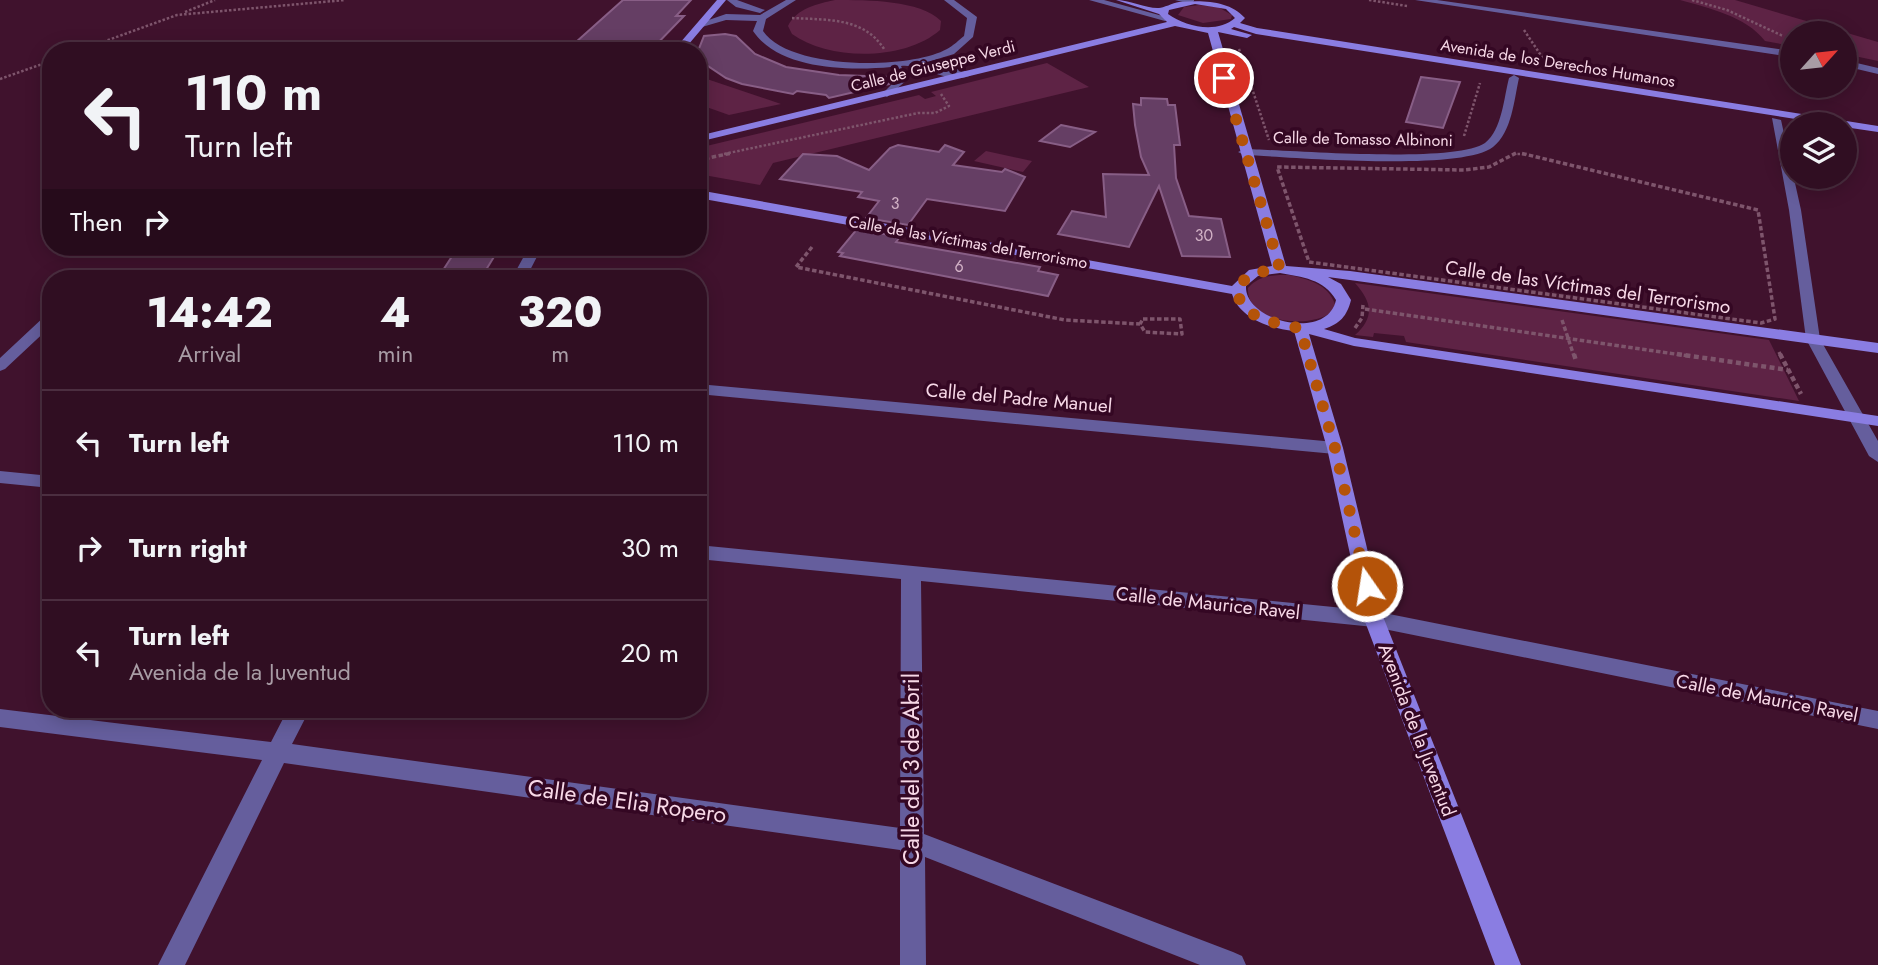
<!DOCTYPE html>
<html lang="en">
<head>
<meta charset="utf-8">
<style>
	:root { --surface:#300e22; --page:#3c1c2f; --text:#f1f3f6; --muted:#a89ca5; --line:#4b2e40 }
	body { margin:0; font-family:Jost,sans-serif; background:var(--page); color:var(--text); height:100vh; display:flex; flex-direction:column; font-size:26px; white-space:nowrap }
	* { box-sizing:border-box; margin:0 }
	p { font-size:23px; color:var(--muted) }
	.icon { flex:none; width:38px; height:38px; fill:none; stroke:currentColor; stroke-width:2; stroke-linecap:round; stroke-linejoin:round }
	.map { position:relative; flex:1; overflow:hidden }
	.details { position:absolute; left:42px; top:270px; width:665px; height:448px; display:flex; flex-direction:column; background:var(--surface); border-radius:28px; box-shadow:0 4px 18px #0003,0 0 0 2px var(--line) }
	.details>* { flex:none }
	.top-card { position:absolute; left:42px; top:42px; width:665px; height:214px; border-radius:28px; box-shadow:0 4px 18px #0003,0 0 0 2px var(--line); background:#300e22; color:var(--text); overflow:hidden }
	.needle { width:46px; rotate:63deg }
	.buttons { position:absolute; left:1780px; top:21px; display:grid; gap:14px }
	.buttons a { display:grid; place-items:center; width:77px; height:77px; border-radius:50%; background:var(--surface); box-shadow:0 4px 18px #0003,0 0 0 2px var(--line); font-size:35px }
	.pin { position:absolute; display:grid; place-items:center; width:60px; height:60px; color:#fff; margin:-30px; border:4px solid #fff; border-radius:50%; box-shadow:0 2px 7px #0007 }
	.me { position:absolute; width:77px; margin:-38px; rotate:347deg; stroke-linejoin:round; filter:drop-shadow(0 0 5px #0008) }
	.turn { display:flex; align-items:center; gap:24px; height:147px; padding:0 28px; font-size:32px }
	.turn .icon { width:91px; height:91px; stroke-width:2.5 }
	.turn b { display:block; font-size:49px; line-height:60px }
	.then { display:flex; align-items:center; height:66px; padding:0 28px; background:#0003; gap:14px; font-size:26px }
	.eta { display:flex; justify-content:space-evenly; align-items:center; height:119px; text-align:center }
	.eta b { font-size:42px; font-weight:800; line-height:49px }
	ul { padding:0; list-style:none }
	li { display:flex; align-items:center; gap:21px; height:105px; padding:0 28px; border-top:2px solid var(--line) }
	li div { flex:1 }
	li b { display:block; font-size:26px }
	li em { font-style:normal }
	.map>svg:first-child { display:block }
</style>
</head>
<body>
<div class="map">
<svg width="1878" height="965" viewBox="0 0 1878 965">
	<rect width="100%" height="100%" fill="#40122d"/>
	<path fill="#5e2345" d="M835,0c33,0 85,0 106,21l-1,9c-35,31 -111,31 -148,4l-4,-8c9,-18 29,-22 47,-26z
		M1680,0h55l143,42v19l-33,-7 -1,-21h-52v13l-27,-5c-19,-25 -57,-33 -85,-41z
		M1199,5l19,2 14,8 -1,4 -28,4 -25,-8 6,-8z
		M1047,63l42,24 -316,76 -13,22 -62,-11v-26l221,-53 6,4 11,-3 -5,-4z
		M698,76l83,28 -52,11 -31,-11z
		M986,151l46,10 -9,11 -49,-11z
		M1289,275c19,4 39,9 46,29l-2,7c-21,19 -88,12 -85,-23 11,-13 25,-13 41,-13z
		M1355,283l414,57 30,61 -393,-59 -2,-6 -30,-3 -1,4 -18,-2c20,-18 17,-33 0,-52z"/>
	<path fill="#653e64" stroke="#885e86" stroke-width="2" d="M623,0h68l-15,16h8l-34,35h-84z
		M725,34l11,2 19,18 31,13 53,8 53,2 1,3 -4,4 -60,14 -3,-3 -29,-4 -4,3 -51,-10 -16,-6 -21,-14 -7,-13 6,-15z
		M1421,77l39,5 -17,46 -37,-6z
		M1141,98l26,1 1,6h7l5,40h-6l2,33 13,38 32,3 9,38 -48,-1 -23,-70 -30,61 -71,-13 14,-23 34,6 -3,-43 46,1 -8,-18 -6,-32 -2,-21 8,1z
		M1061,125l34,7 -25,15 -30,-6z
		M898,145l41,7 6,-7 19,7 -11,13 49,7 3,-3 20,8 -20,34 -78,-12 -19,26 -42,-7 13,-17 -21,-4 4,-5 -82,-13 23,-25 34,2 32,14 21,-22z
		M857,229l43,8 -4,5 144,25 -2,4 20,4 -10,21 -208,-40 3,-3 -5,-1z
		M458,247h42l-19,31h-43z"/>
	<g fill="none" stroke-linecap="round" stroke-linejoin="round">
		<path stroke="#7e556c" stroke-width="2.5" stroke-dasharray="2.5 2" stroke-linecap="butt" d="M1369,0l38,6
			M1692,0l35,10 56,26
			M185,12l30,-12
			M792,18c34,2 72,-1 92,31
			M1524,30l20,30
			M1239,49l30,91
			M78,51l99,-36 168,-15
			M0,79l51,-18
			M1464,136l16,-53
			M724,154l194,-41h17l14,-7 -8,-12
			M1513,154h14"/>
		<path stroke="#7e556c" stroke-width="3.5" stroke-dasharray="4.5 2.5" stroke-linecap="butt" d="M1516,153l-27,14 -25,3 -187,-3 32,95 452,61 14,-4 -17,-109 -238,-57
			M698,160l34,-7
			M812,247l-16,20 269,53 75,4
			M1365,309l324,47
			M1143,319h37l2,15 -37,-2 -5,-8z
			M1562,320l12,36
			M1355,328l7,-10 1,-13
			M1779,352l2,4"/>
		<path stroke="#7e556c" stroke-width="4.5" stroke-dasharray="5 3.5" stroke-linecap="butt" d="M1574,354l2,7
			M1677,354l111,16
			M1780,354l21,40"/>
		<path fill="#655e9d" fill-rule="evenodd" d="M727,0h10l28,10 -5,3 -24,-6z
			M786,0h10l-30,19 -3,12c26,39 146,39 184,18 6,-3 12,-9 17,-13l3,-18 -23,-18h10l23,17 -4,20 -19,17 -30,9c16,8 35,3 49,11 -22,14 -50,-11 -72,-8l6,14 -20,17 -5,-3 15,-15 -6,-12c-42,4 -112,3 -138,-36l4,-10 -31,-1 -24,7 -5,-3 29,-10 34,1z
			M1089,0h15l66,18 -5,3z
			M1175,0h19v1l-4,3z
			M1415,0h22l355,51v6z
			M1844,60l34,8v6l-34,-8z
			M1514,75l5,3c-5,22 -7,54 -26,69 -32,25 -201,10 -249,8l-6,-3 6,-3c44,1 211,15 241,-6 17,-13 19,-46 24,-65z
			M1772,118l9,2 20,90 19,129 58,102v21l-9,-6 -63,-117 -17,-129z
			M529,247h13l-16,31h-14z
			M51,314v12l-46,43 -5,2v-13l46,-43z
			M698,384l637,58 8,6 -8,6 -637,-60z
			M0,471l51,5v12l-51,-5z
			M698,545l676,66 504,100v18l-504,-102 -453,-46 3,253 309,118 9,4 4,9h-46l-275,-108 1,108h-26v-115l-616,-87 -99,202h-27l104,-205 -262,-33v-18l271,33 17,-33h22l-18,35 608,84 1,-249 -203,-20z"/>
		<path fill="#8a7de2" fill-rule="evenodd" d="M717,0h9l-43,51h-10z
			M1116,0c13,0 32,9 43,8 4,0 14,-5 20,-6 23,-2 50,-2 66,16l-5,5 17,5 621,98v6l-34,-5v-3h-17l-571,-90 -22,-7 -3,2 21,6 -5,3 -29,-6 68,234 64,5 528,72v10l-550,-76 13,7 10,16c-4,16 -11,24 -27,29l31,9 523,78v10l-524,-80 -45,-12 34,114 41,171 137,346h-26l-131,-346 -37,-171 -33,-117c-23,-2 -55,-13 -62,-37l-534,-96v-8l534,96 17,-16 23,-4 -64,-233 -33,-7 -477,116v-6l469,-114 -8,-8zM1195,4l31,5 9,9c-18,16 -49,9 -67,-4l1,-4zM1280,273c22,4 44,6 56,27 -9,42 -92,21 -90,-14l12,-10z"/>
	</g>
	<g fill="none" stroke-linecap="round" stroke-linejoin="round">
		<path stroke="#b45309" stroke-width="12" stroke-dasharray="0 21.6" d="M1224,78l56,191 -26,4 -15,11c-8,32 38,40 61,44l35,120 32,138"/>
	</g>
	<g text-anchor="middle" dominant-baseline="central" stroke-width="7" stroke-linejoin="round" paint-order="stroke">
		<g font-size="16" fill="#f7d8e7" stroke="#340723">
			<text transform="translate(1558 63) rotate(9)">Avenida de los Derechos Humanos</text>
			<text transform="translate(933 66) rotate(-14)">Calle de Giuseppe Verdi</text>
			<text transform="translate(1363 139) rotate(1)">Calle de Tomasso Albinoni</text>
			<text transform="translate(968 242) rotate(10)">Calle de las Víctimas del Terrorismo</text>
		</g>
		<g font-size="16" fill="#d2b2c6">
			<text x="895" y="203">3</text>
			<text x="1204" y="235">30</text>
			<text x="959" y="266">6</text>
		</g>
		<g font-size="19" fill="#f7d8e7" stroke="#340723">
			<text transform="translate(1588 287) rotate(8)">Calle de las Víctimas del Terrorismo</text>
			<text transform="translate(1019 398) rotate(5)">Calle del Padre Manuel</text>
			<text transform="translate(1208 603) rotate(6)">Calle de Maurice Ravel</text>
			<text transform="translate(1767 698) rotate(11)">Calle de Maurice Ravel</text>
			<text transform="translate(1417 730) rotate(69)">Avenida de la Juventud</text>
		</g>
		<g font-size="23" fill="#f7d8e7" stroke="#340723">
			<text transform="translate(911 769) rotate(-90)">Calle del 3 de Abril</text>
			<text transform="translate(627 801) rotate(8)">Calle de Elia Ropero</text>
		</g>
	</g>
</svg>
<div class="buttons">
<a><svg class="needle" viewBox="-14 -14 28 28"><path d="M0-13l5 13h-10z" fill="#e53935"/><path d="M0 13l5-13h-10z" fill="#a89ca5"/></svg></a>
<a><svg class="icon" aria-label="layers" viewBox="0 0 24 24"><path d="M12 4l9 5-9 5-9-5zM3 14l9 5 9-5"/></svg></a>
</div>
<div class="pin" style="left:1224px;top:78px;background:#d93025"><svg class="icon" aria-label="arrive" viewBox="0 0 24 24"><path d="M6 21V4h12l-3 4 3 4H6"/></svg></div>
<svg class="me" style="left:1367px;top:586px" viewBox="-20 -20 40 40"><circle r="17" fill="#b45309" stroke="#fff" stroke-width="3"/><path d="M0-11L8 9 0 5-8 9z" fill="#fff"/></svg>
<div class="top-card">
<div class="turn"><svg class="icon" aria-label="left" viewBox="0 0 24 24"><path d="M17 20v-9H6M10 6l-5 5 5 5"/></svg><div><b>110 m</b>Turn left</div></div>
<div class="then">Then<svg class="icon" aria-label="right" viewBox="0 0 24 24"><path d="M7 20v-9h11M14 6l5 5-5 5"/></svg></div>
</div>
<section class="details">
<div class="eta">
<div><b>14:42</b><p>Arrival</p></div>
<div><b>4</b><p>min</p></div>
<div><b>320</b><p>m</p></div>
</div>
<ul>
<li><svg class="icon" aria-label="left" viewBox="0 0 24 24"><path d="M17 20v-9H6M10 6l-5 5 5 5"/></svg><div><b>Turn left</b></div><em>110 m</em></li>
<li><svg class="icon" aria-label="right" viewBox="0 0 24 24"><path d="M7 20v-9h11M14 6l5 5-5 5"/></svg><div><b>Turn right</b></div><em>30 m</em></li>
<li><svg class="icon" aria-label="left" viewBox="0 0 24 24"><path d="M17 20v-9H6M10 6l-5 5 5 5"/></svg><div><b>Turn left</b><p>Avenida de la Juventud</p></div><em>20 m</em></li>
</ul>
</section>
</div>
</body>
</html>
